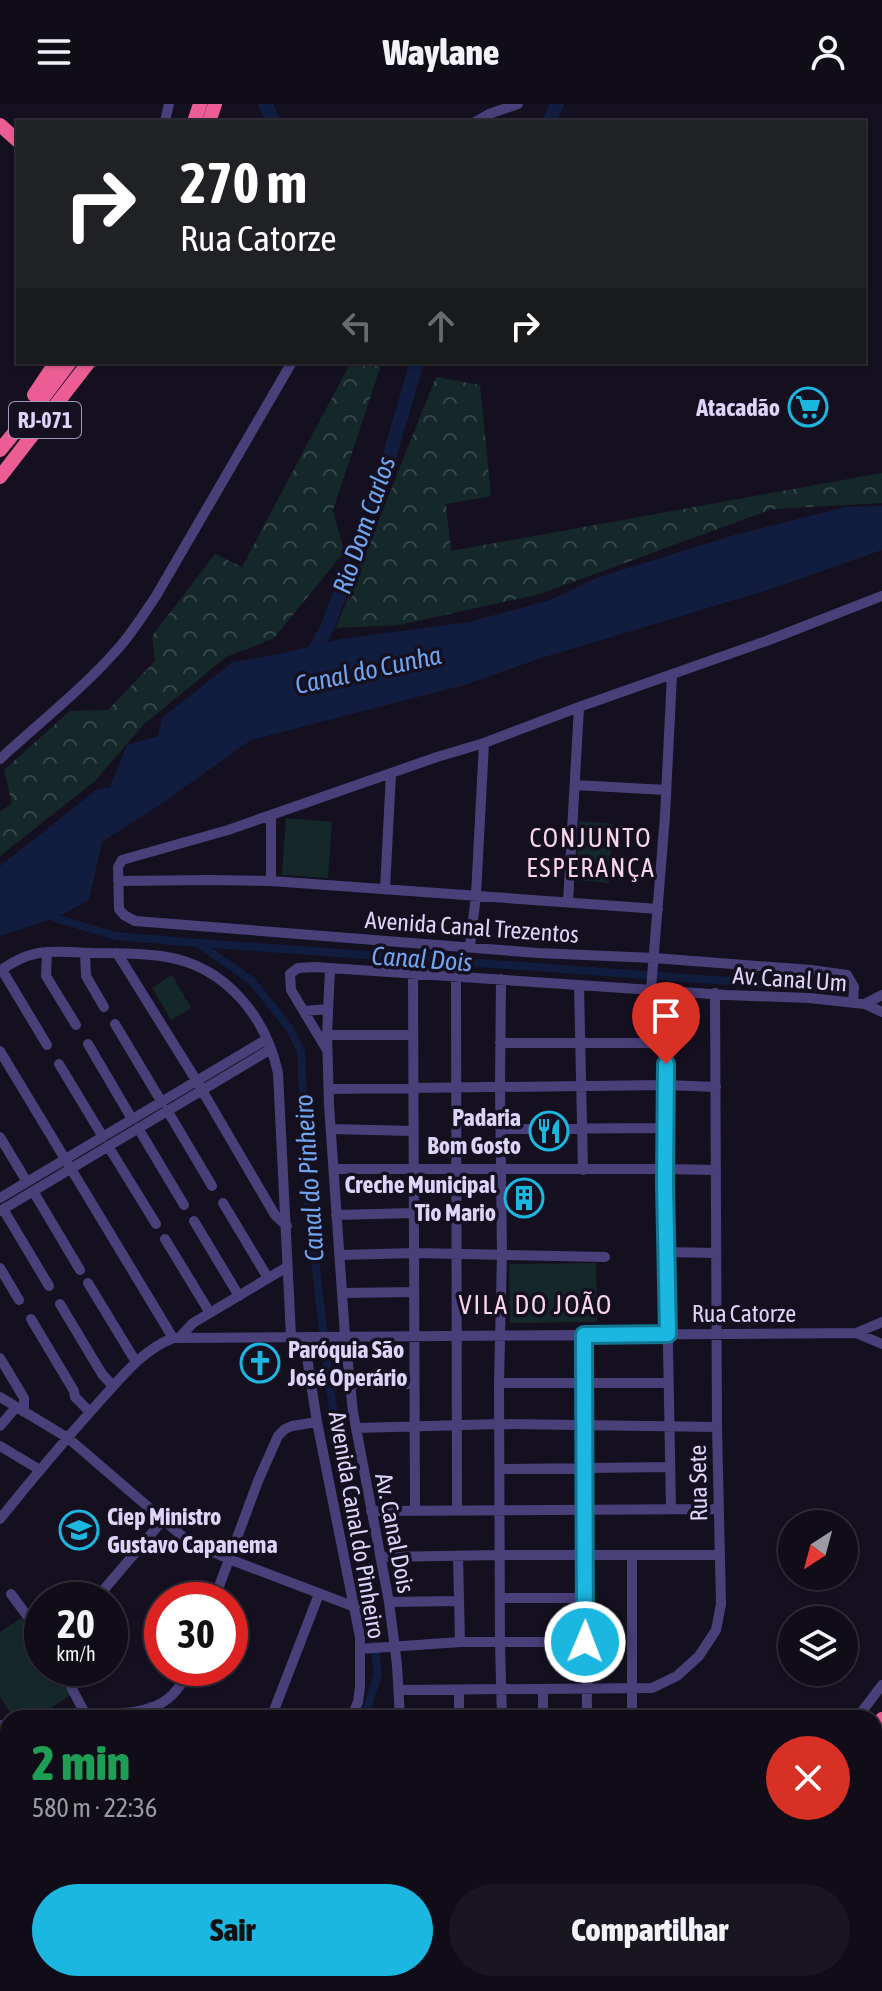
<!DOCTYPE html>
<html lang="pt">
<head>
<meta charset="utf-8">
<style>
	:root { --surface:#100c18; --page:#191521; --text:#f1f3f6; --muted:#9c9ba2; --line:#302c37; --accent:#1bb7e0 }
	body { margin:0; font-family:"Asap Condensed",sans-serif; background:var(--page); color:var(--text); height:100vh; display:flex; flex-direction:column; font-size:30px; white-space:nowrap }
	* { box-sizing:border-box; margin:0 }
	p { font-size:26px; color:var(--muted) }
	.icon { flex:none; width:44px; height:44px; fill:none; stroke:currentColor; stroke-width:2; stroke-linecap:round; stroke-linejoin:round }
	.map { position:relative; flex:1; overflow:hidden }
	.drawer { position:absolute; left:0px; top:1606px; width:882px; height:282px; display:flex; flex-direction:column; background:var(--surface); border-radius:24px 24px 0 0; box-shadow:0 2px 6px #0004,0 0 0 2px var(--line) }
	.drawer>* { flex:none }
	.banner { position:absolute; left:16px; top:16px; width:850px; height:244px; border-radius:0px; box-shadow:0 2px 6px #0004,0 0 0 2px var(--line); background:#202124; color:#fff; overflow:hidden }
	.needle { width:52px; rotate:216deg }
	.buttons { position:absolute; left:778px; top:1406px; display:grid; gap:16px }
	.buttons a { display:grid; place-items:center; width:80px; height:80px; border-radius:50%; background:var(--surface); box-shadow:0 2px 6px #0004,0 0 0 2px var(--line); font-size:40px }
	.speed { position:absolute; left:24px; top:1478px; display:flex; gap:16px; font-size:40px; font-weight:700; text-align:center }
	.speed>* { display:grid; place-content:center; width:104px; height:104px; border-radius:50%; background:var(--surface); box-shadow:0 2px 6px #0004,0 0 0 2px var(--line); line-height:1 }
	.speed small { font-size:20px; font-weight:400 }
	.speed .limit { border:12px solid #d22; background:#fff; color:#111 }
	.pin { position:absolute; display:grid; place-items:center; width:68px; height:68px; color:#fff; margin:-82px -34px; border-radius:50% 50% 50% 0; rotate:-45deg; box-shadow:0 0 8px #0007 }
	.pin .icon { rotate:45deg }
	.me { position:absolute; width:88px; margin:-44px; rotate:1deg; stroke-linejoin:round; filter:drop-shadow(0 0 6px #0008) }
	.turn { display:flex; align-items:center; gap:28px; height:168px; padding:0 32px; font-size:36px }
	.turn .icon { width:104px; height:104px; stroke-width:2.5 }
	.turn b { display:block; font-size:56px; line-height:68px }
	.lanes { display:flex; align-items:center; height:76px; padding:0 32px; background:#0003; justify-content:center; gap:40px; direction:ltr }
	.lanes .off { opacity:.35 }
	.round { display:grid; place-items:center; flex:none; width:84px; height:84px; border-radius:42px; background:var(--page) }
	.head { display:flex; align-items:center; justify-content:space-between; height:136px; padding:0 32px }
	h1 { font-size:48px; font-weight:800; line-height:60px; color:#1e9e55 }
	.action { display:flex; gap:16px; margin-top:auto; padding:16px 32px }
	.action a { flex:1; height:92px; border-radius:48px; background:var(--accent); color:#111; font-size:32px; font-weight:800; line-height:92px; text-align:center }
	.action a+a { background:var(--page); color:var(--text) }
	header { display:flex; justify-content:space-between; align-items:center; height:104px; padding:0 32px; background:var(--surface); font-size:36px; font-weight:800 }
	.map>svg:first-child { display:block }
</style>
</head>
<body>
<header><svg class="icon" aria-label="menu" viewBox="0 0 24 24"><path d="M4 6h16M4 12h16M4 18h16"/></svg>Waylane<svg class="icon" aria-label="person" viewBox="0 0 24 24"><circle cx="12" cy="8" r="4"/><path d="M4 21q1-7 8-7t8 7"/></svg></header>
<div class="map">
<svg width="882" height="1887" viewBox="0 0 882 1887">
	<defs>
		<pattern id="grass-tufts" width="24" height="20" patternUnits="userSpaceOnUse" patternTransform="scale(2)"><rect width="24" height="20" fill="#14282a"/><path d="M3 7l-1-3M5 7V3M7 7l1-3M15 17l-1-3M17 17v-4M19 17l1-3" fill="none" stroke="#36464a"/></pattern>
		<pattern id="forest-crowns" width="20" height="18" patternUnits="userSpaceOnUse" patternTransform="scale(2)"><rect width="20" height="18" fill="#14282a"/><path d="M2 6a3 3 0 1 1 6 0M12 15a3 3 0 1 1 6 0" fill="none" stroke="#36464a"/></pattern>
	</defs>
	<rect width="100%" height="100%" fill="#151020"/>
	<path fill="url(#grass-tufts)" d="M882,1648v63l-8,6v-66z
		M874,1795l8,1v81l-8,3z"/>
	<path fill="url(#forest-crowns)" d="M351,258h31l-49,148 11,42 -70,86 -48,19 -83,68 -47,55 -96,76v-44l12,-9 -8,-33 66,-59 38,-1 47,-49 -3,-25 63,-82 27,13z
		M436,273l44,8 11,111 -45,8 5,47 431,-78v30l-110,6 -232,85 -141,31 -63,3z"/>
	<path fill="#14282a" d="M286,714l46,4 -4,56 -46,-3z
		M579,717l34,3 -4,59 -34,-3z
		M172,871l19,33 -20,12 -19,-32z
		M596,1159l1,59 -87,1 -1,-59z
		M21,1514l21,31v19h13l17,26 -36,24h-22l-14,-21v-65z"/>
	<path fill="#111d3e" d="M882,402v44l-105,37 -239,72 -70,25 -217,56 -87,62 -62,40 -13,58 -34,18 -55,18v-70l96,-76 14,-3 17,-42 31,-9 4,-18 71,-56 46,-8 62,-15 128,-17 81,-22 49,-23 135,-42 111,-28z"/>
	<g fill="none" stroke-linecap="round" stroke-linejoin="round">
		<path stroke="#111d3e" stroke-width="8" d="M48,808l7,6 60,18 83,7 54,38 38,48 11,22 6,141 23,197 44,258
			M200,839l446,32
			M658,872l181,13
			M364,1614l14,-44 -3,-24
			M0,1828l8,-6"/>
		<path stroke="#111d3e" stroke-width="14" d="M265,0l9,18
			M549,18l8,-18
			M308,557l19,-33 52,-136 38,-130"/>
		<path stroke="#49407a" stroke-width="10" d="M165,17l4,-17
			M475,18l14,-8 29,-10
			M0,655c38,-35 80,-68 115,-107 16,-17 28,-37 41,-56l136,-234
			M575,681l91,5
			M118,777l92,-1 61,1 387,28
			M271,777v-66
			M385,785l6,-116
			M568,798l11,-195
			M470,842l6,-51 8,-152
			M47,848l-1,24 30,49
			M85,849l1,23 18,31
			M117,849l79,127 79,135 12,11
			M330,865l-3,66 2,70 16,231 8,76 36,190 8,63 3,53
			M2,866l45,75
			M0,867c34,-25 53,-19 93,-18 24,0 50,0 74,4 59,10 99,60 111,116l13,263
			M413,870l2,536
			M456,872l1,534
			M501,875l-1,107 2,169 -3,128 1,260 2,75
			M579,881l4,185
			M651,885l14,-173 7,-141
			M667,887l-2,193 6,325
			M853,899l1,-16 -7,-12 -36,-5 -157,-12 -116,-5 -403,-32 -11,-6 -5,-6 -1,-42 4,-7 106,-30 209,-73 47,-14 95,-36 190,-67 113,-44
			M865,900l17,-9
			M304,907l24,-2
			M115,920l46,77
			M327,931h86
			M500,939h167
			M88,940l44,75
			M327,946l-36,-60 -1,-16 8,-6 17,-1 411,28 83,3 56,6 17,8
			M0,947l173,287
			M59,960l44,73
			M329,985l337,-4 50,2
			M167,1006l45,76
			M138,1024l46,77
			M331,1025l82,2
			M500,1025l165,-1
			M0,1033l27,45
			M108,1042l48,78
			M334,1065h331l51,1
			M33,1087l47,79
			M0,1094l267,-159
			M223,1099l45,75
			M3,1105l46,77
			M0,1107l271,-162
			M336,1111l78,-2
			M194,1117l45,75
			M165,1135l45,74
			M666,1148l50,1
			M340,1151l75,-2 190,4
			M0,1164l19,32
			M88,1179l48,79
			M343,1189l71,-1
			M60,1200l42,70 11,12
			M31,1215l43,72 1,6 15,15
			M856,1229l26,11
			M584,1231l3,383
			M180,1233l13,-14 94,-56
			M304,1234l13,84 43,215v50l-2,15 -7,16
			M0,1254l24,40v14
			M499,1279h169
			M349,1280h65
			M0,1293l68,41 121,104 40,17 126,48
			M0,1322l16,-19
			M357,1324l142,-4 218,3
			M0,1342l40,24
			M500,1365l170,-2
			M371,1407l347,-2
			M0,1415c32,-40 65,-79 99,-117 23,-25 42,-51 74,-64l683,-5 26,-11
			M632,1451v163
			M458,1452l2,86
			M381,1453l119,-2h220
			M11,1490l31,42
			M500,1494h85
			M95,1496l68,-80
			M214,1496l44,-119 20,-45 7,-7 7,-3 25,-4
			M389,1498l70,-1
			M360,1545l100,-7h125
			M61,1564l26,49
			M543,1585v29
			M399,1586l253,-2 25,-12 22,-20 17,-26 5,-26 -4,-177 -2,-434
			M459,1586v28
			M85,1614c45,-9 84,2 104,-50
			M271,1614l48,-124
			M857,1614l25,-33
			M0,1621l8,13
			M0,1652l8,-4
			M0,1778l8,-5
			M76,1880l3,7
			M2,1882l6,-3
			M151,1887l21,-7
			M392,1887l4,-7"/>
		<path stroke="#ec5e93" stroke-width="14" d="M194,18l6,-18
			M209,18l6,-18
			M0,21l18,16
			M34,291l22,-33
			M0,346l45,-55 25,-33
			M0,373l89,-115
			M874,1625l8,-10
			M874,1647l8,-5
			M874,1724l8,-6
			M874,1765l8,1
			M874,1781l8,1
			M0,1849l8,-5
			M0,1864l8,-6
			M827,1880l8,7
			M852,1880c10,4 20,6 30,1"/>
	</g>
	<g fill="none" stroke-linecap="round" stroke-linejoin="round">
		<g stroke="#127792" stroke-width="20">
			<path id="route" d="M585,1538l-1,-307 84,-1 -3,-150 1,-120"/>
		</g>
		<use href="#route" stroke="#1bb7e0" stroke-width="14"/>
	</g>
	<defs>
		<g id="supermarket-ring" transform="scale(2)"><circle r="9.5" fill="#151020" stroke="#1bb7e0" stroke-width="1.5"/><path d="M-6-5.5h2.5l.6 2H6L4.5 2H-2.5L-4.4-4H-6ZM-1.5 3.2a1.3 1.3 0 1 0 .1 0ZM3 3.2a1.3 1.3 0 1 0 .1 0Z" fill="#1bb7e0"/></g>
		<g id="restaurant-ring" transform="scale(2)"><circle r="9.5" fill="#151020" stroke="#1bb7e0" stroke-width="1.5"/><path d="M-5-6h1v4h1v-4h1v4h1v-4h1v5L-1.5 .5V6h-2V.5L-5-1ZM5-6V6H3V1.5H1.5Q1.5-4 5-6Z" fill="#1bb7e0"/></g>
		<g id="building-ring" transform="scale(2)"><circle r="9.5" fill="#151020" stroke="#1bb7e0" stroke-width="1.5"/><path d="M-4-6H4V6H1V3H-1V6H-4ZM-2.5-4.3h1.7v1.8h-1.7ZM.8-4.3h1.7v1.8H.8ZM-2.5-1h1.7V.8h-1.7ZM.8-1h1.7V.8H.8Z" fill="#1bb7e0"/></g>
		<g id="church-ring" transform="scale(2)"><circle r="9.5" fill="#151020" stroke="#1bb7e0" stroke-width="1.5"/><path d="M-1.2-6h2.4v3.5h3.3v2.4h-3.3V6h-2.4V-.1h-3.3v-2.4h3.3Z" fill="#1bb7e0"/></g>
		<g id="school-ring" transform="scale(2)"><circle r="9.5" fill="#151020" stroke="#1bb7e0" stroke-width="1.5"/><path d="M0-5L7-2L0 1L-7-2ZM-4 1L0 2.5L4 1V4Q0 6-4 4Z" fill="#1bb7e0"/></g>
	</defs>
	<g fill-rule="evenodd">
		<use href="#supermarket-ring" x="808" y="303"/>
		<use href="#restaurant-ring" x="549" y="1027"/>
		<use href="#building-ring" x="524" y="1094"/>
		<use href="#church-ring" x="260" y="1259"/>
		<use href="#school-ring" x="79" y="1426"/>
	</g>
	<g text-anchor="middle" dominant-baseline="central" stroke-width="7" stroke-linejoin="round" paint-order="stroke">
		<rect fill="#151020" stroke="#a199b9" stroke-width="2" x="9" y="298" width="72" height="36" rx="6"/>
		<g font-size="22" font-weight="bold" fill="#ddd4fa">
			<text x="45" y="316">RJ-071</text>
		</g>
		<g font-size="24" font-weight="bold" fill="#ddd4fa" stroke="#151020" text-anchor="end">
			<text x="780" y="303">Atacadão</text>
			<text x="521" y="1013">Padaria<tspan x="521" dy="28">Bom Gosto</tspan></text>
			<text x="496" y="1080">Creche Municipal<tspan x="496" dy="28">Tio Mario</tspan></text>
			<text x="288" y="1245" text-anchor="start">Paróquia São<tspan x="288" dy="28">José Operário</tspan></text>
			<text x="107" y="1412" text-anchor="start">Ciep Ministro<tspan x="107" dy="28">Gustavo Capanema</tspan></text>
		</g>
		<g font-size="24" fill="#ddd4fa" stroke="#151020">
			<text transform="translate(472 823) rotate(4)">Avenida Canal Trezentos</text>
			<text transform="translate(790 875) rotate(4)">Av. Canal Um</text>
			<text x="744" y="1209">Rua Catorze</text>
			<text transform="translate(698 1379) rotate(-91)">Rua Sete</text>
			<text transform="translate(357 1421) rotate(80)">Avenida Canal do Pinheiro</text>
			<text transform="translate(395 1429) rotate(79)">Av. Canal Dois</text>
		</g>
		<g font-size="26" font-style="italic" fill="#6fa5ee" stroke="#151020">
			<text transform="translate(364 421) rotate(-71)">Rio Dom Carlos</text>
			<text transform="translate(368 566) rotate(-12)">Canal do Cunha</text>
			<text transform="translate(422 855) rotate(4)">Canal Dois</text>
			<text transform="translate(309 1074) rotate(-94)">Canal do Pinheiro</text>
		</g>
		<g font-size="26" letter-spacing="2" fill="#fad6e9" stroke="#151020">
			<text x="591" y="734">CONJUNTO<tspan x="591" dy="30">ESPERANÇA</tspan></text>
			<text x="536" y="1201">VILA DO JOÃO</text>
		</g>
	</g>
</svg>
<div class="buttons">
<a><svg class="needle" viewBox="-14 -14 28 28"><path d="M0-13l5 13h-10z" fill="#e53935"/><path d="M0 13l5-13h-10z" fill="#9c9ba2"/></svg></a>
<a><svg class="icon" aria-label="layers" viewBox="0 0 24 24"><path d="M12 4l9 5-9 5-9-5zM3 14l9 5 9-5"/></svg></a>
</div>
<div class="speed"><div>20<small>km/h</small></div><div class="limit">30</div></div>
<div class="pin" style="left:666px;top:960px;background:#d93025"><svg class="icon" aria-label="arrive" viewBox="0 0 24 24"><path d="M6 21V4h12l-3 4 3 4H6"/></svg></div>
<svg class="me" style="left:585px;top:1538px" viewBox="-20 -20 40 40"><circle r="17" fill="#1bb7e0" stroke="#fff" stroke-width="3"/><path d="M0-11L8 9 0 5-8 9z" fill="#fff"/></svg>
<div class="banner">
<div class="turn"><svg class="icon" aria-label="right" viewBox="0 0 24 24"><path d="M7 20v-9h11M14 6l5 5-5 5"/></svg><div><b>270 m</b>Rua Catorze</div></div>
<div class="lanes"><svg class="icon off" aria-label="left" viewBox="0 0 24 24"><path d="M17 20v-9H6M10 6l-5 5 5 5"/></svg><svg class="icon off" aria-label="ahead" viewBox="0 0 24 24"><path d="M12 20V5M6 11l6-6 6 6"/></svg><svg class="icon" aria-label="right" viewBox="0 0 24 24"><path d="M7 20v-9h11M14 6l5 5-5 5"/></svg></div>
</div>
<section class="drawer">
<div class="head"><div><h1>2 min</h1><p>580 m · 22:36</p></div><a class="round" style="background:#d93025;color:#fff"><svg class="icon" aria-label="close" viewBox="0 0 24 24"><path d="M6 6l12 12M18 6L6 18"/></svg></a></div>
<div class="action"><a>Sair</a><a>Compartilhar</a></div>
</section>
</div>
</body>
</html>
